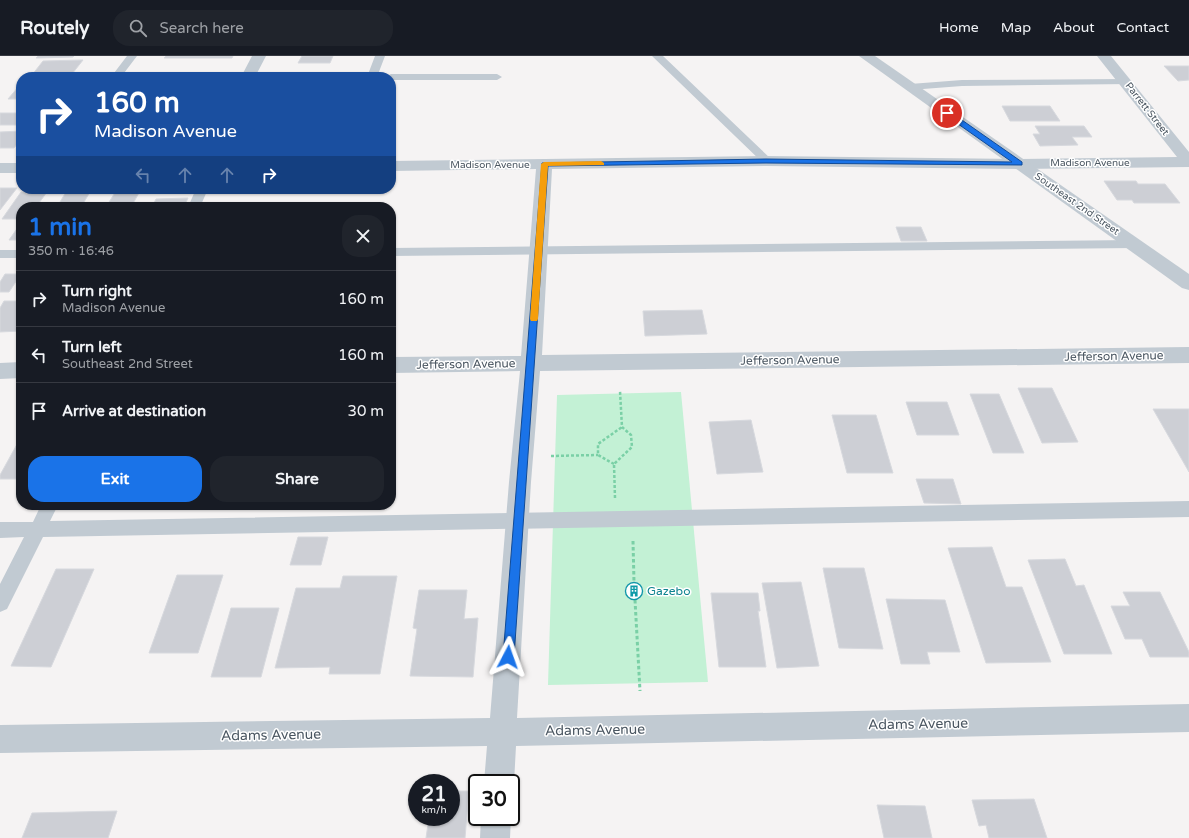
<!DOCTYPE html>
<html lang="en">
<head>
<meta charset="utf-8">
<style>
	:root { --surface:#171b24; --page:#20242c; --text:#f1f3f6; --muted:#9ea1a6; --line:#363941; --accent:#1a73e8 }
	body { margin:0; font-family:"Varela Round",sans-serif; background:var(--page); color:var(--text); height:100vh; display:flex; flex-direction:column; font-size:15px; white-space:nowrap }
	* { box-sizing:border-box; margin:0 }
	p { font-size:13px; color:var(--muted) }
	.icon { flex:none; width:22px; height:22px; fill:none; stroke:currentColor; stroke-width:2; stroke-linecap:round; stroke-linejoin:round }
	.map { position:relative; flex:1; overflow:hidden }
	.side { position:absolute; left:16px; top:146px; width:380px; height:308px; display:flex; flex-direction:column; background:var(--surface); border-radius:16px; box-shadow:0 1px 3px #0004 }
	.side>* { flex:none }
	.top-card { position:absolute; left:16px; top:16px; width:380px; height:122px; border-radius:16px; box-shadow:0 1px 3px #0004; background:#1a4fa0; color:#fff; overflow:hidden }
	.speed { position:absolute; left:408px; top:718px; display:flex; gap:8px; font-size:20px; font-weight:700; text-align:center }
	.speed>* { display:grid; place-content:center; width:52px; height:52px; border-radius:50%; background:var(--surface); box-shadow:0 1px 3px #0004; line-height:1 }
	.speed small { font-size:10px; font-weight:400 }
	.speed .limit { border:2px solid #111; border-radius:6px; background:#fff; color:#111 }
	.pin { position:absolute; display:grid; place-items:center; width:34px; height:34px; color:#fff; margin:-17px; border:2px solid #fff; border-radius:50%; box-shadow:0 1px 4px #0007 }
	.me { position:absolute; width:44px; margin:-22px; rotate:4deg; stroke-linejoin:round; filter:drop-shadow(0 0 3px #0008) }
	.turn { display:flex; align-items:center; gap:14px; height:84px; padding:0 12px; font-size:18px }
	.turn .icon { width:52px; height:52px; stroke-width:2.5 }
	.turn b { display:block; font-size:28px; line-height:34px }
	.lanes { display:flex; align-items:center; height:38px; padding:0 12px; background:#0003; justify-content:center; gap:20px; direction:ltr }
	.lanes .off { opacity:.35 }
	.round { display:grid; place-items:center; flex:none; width:42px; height:42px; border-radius:16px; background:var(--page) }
	.head { display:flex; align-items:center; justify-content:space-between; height:68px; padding:0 12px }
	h1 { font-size:24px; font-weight:700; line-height:30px; color:var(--accent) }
	.cta { display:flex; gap:8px; margin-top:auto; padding:8px 12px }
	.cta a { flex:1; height:46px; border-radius:16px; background:var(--accent); color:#fff; font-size:16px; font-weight:700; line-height:46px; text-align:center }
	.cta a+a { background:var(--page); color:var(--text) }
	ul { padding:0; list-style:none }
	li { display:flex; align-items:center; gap:12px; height:56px; padding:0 12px; border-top:1px solid var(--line) }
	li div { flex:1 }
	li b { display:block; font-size:15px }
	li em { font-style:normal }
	header { display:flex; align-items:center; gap:24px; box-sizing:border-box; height:56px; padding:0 20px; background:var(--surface); border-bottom:1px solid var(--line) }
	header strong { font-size:19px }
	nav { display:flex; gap:22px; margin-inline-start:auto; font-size:14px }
	.search { width:280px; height:36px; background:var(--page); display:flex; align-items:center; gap:10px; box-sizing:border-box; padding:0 14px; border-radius:16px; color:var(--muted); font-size:15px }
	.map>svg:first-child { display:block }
</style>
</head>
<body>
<header>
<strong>Routely</strong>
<div class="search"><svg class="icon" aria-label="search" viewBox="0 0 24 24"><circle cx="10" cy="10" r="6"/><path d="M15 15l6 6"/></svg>Search here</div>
<nav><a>Home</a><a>Map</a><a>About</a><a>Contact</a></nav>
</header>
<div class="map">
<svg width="1189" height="782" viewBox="0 0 1189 782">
	<rect width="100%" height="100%" fill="#f5f3f3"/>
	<path fill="#c3f1d5" d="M681,336l27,290 -160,3 9,-290z"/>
	<path fill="#cdcfd5" stroke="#d7d9de" d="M38,0h36l-1,1 -37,1z
		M166,0h67l-1,2h-68z
		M302,0h31l-3,7h-32z
		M83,4l-11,14 -40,1 11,-14z
		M1164,10h25v14l-11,1z
		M19,30h2v13h-13z
		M1002,50h48l10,15h-50z
		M0,57h21v12h-21z
		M1035,70h49l8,11h-20l6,8 -38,1 -7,-12h7z
		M21,75v8l-7,9h-14v-16z
		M1104,125h32l2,3h27l15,19h-46l-2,-3h-15z
		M0,132h17l-17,22z
		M116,135h24l-9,16h-25z
		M21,136h26l-11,15h-15v12h-19z
		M66,136h24l-9,15h-24z
		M188,142l-4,9h-32l4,-8z
		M21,167v17h-12z
		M896,171h25l6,14h-26z
		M5,218h16l-12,18h-9v-10z
		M4,245h17v30l-21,1v-24z
		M702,254l5,24 -62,2 -2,-25z
		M1018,332h34l26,54 -36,1z
		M970,338h29l25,59h-31z
		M906,346h41l12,33h-42z
		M1153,353h36v63z
		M832,359h44l17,58h-46z
		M751,364l12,52 -46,2 -8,-52z
		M21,381v42h-21v-4z
		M916,423h37l8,25 -37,-1z
		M298,481h30l-7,28h-31z
		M992,491l14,40h16l29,75 -65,1 -38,-115z
		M1065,503l11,27 8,-1 28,69h-48l-36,-94z
		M823,512h41l19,81 -44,-1z
		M56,513h38l-43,98 -40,-1z
		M177,519h46l-25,78h-49z
		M343,520h54l-17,98h-51l1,-7 -55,1 21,-80h44z
		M625 535a9 9 0 1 1 18 0a9 9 0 1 1-18 0Z
		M801,526l18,84 -42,2 -15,-85z
		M419,534h48l-3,29 14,-1 -5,59 -63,-1 7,-47 -4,-1z
		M1123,536h37l29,60v5h-39l-8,-18h-17l-14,-33h19z
		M711,537h47l2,18h-2l8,56h-47z
		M886,543l59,1 15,52h-33l3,12h-29z
		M231,552h48l-18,69h-50z
		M451,735h18l-4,47h-39l3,-21h22z
		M1034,743l13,39h-58l-3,-13 -7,1 -7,-26z
		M877,749l48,1 7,32h-48z
		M117,755l-9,27h-86l10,-25z"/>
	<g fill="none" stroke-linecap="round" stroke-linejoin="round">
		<path stroke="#7ad0a6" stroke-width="2.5" stroke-dasharray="3 2" stroke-linecap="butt" d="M551,400l47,-1
			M614,408l-16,-9v-11l24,-17
			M615,442l-1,-34 18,-17 -1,-12 -9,-8 -2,-36"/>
		<path stroke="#7ad0a6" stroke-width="3" stroke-dasharray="3.5 2.5" stroke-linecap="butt" d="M633,485l1,41
			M635,544l5,91"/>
		<path fill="#c1cad2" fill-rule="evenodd" d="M127,0h10l-16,21h-10z
			M375,0h10l-8,21h-10z
			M652,0h11l108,103 2,2 -2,2h-8z
			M391,18h106l5,3 -5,3h-106v-3h-5z
			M1126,23l5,3 -1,2 -168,2 -52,4 -5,-3 5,-3 52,-4z
			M196,133h12l-8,18h-12z
			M1134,184l5,1 1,3 -1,3 -5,1 -743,8v-8z
			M0,194h21v8h-21z
			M1189,445v16l-1146,20 -36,72 -7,3v-28l24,-47 -24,1v-16h33l8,-17h17l-8,16z"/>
		<path fill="#c1cad2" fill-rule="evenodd" d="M252,0h14l-11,21h-14z
			M1097,0h14l78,96v15l-169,2 -253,-3 -215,3 -10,186 647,-8v16l-649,8 -9,111 -14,236 672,-14v28l-673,14 -2,37 -3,6v-6h-27l3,-37 -487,7v-28l490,-7 19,-236 11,-111 -129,2v-16l130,-1 15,-187 -145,2v-10l376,-5 253,3 157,-2z
			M0,107h21v10h-21z
			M21,306v16l-21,1v-16z
			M481,761h30l-1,21h-30z"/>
		<path fill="#c1cad2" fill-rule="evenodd" d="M859,0h16l314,218v16l-7,-2z"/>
	</g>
	<path fill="#1a73e8" stroke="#114b97" d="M944,55h5l73,51v3l-256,-2 -218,3 -34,491 -2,4 -4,2 -4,-2 -1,-4 39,-494 224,-4 246,3 -68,-48z"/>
	<path fill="#f59e0b" d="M601,105l3,2v2l-56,1 -10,153 -1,2h-6l-1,-2 11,-155 3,-2z"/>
	<defs>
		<g id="building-ring" transform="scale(0.9)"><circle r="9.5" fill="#fff" stroke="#0f9aa8" stroke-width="1.5"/><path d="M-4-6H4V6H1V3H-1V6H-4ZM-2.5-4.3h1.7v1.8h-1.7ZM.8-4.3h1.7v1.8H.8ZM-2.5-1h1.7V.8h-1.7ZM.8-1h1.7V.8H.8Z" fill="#0f9aa8"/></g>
	</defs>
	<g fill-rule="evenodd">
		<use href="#building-ring" x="634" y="535"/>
	</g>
	<g text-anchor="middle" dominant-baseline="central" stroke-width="3" stroke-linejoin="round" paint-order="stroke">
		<g font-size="10" fill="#4a5661" stroke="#fff">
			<text transform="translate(1147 53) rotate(52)">Parrett Street</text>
			<text x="1090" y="107">Madison Avenue</text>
			<text x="490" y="109">Madison Avenue</text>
			<text transform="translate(1077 148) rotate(35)">Southeast 2nd Street</text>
		</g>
		<g font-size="12" fill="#4a5661" stroke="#fff">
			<text transform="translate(1114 300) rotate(-1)">Jefferson Avenue</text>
			<text transform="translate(790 304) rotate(-1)">Jefferson Avenue</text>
			<text transform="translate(466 308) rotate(-1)">Jefferson Avenue</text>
		</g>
		<g font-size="12" fill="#0d838f" stroke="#fff" text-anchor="start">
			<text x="647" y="535">Gazebo</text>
		</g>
		<g font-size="14" fill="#4a5661" stroke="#fff">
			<text transform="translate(918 668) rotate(-1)">Adams Avenue</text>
			<text transform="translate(595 674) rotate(-1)">Adams Avenue</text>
			<text transform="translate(271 679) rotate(-1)">Adams Avenue</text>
		</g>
	</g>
</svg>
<div class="speed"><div>21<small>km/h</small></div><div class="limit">30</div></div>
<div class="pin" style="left:947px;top:57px;background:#d93025"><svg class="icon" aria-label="arrive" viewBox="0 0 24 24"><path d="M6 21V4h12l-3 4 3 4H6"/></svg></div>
<svg class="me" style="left:508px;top:601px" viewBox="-20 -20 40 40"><path d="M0-17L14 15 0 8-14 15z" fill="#1a73e8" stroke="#fff" stroke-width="4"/></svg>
<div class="top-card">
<div class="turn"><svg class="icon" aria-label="right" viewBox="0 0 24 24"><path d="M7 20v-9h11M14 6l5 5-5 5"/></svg><div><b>160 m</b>Madison Avenue</div></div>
<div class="lanes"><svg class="icon off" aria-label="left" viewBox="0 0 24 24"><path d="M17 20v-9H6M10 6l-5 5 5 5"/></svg><svg class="icon off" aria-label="ahead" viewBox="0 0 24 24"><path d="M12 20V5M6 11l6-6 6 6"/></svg><svg class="icon off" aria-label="ahead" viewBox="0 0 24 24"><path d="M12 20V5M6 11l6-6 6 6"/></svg><svg class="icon" aria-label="right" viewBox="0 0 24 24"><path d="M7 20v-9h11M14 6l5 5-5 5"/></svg></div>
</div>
<section class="side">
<div class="head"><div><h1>1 min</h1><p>350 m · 16:46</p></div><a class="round"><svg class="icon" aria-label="close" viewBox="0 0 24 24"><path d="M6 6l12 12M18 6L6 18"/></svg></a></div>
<ul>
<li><svg class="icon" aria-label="right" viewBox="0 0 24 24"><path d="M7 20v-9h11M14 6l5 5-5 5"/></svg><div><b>Turn right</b><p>Madison Avenue</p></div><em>160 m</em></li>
<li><svg class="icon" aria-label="left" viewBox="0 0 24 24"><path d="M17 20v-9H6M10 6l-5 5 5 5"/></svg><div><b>Turn left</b><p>Southeast 2nd Street</p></div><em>160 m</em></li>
<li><svg class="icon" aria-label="arrive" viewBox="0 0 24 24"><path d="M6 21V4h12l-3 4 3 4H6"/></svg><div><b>Arrive at destination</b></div><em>30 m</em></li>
</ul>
<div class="cta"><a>Exit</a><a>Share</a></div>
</section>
</div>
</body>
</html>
